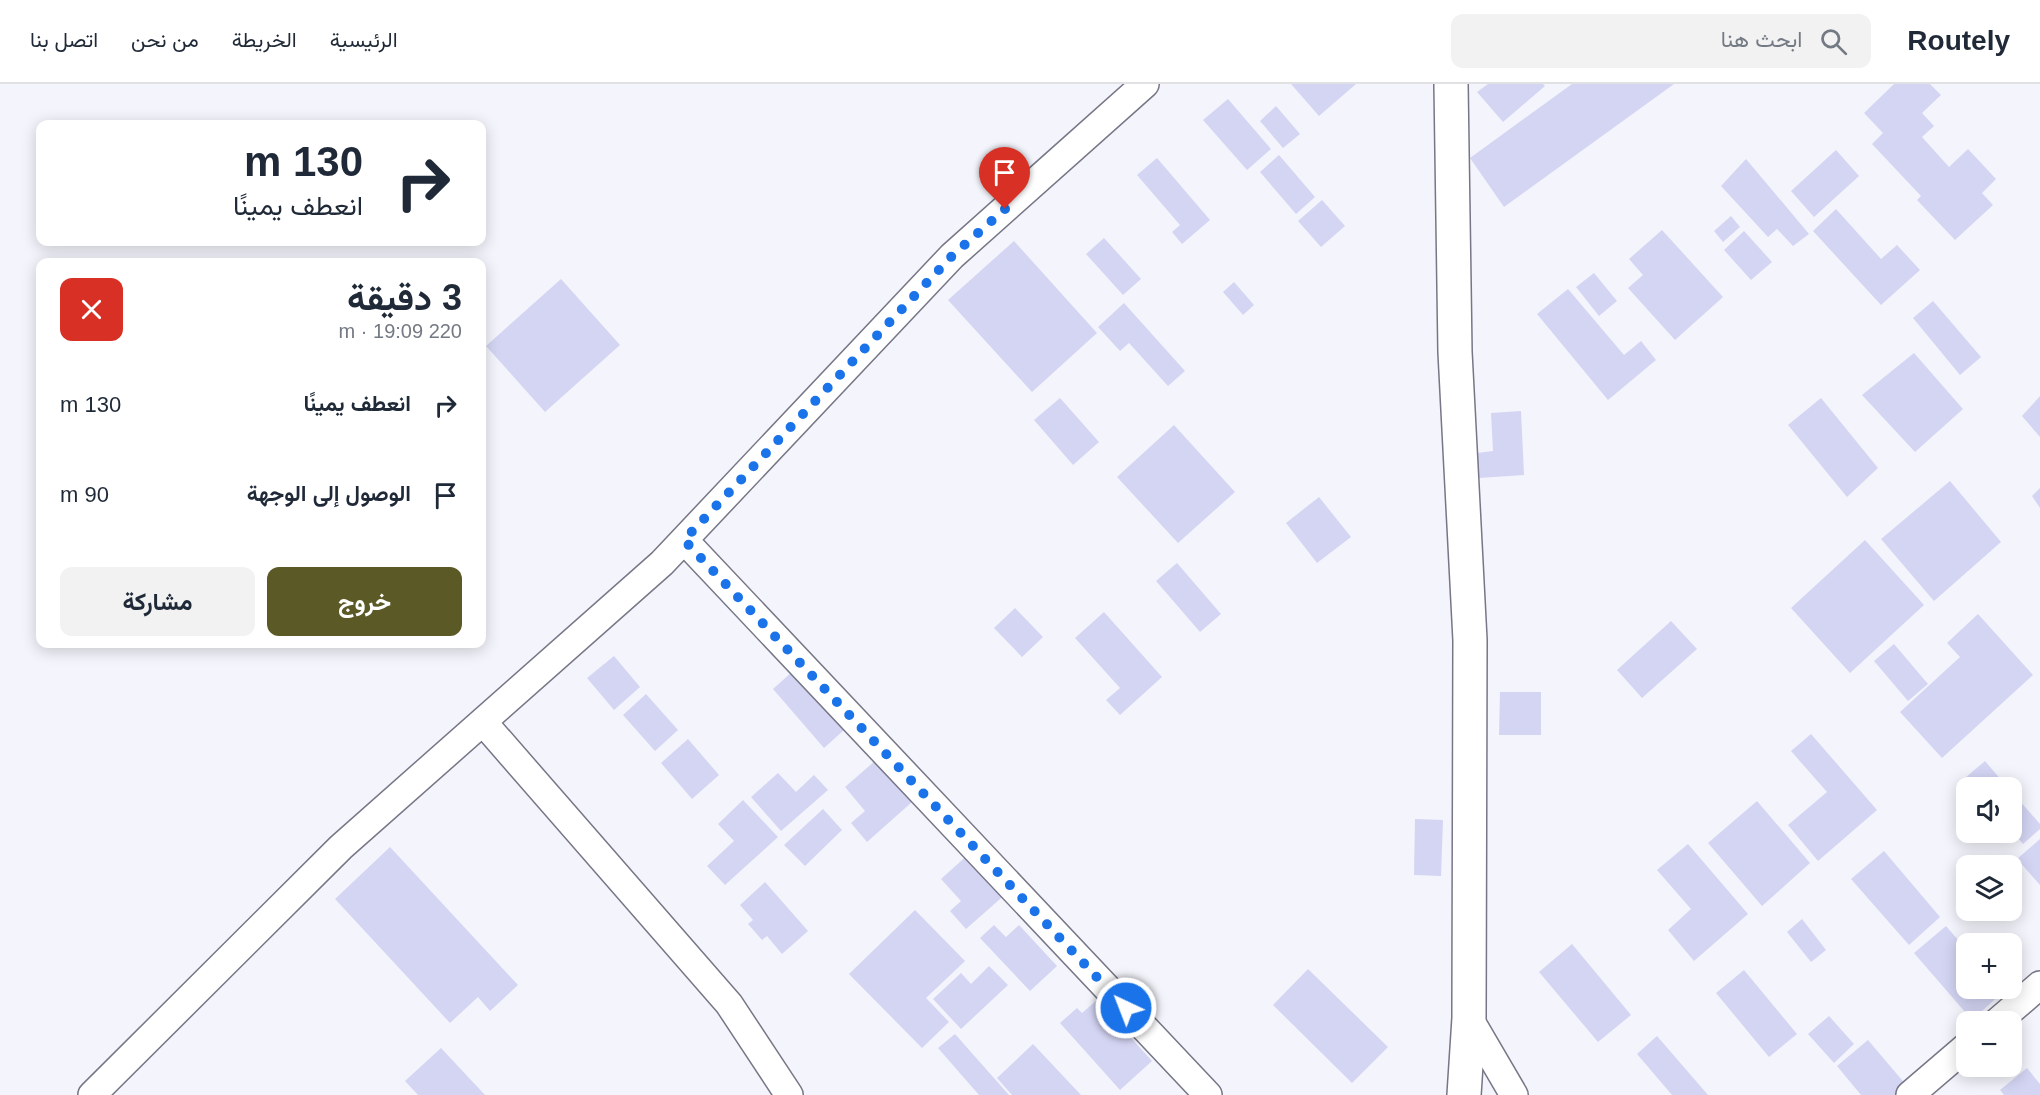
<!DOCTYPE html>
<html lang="ar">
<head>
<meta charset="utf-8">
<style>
	:root { --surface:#fff; --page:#f2f2f3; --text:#1f2937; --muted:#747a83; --line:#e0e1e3; --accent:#5b5925 }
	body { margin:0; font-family:Helvetica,Vazirmatn,sans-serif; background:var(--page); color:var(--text); direction:rtl; height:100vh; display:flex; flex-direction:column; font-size:22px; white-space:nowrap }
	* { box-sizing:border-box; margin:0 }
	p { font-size:20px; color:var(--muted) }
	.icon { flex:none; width:33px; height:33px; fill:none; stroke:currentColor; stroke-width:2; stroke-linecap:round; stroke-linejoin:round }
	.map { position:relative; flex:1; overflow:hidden; direction:ltr }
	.drawer { position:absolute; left:36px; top:174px; width:450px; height:390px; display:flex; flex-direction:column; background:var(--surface); border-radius:12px; box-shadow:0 3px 15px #0003; direction:rtl }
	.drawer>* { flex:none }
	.guide { position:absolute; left:36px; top:36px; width:450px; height:126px; border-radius:12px; box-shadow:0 3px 15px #0003; direction:rtl; background:#fff; color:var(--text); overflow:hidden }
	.controls { position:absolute; left:1956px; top:693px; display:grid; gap:12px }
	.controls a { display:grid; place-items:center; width:66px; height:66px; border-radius:12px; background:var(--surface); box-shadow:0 3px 15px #0003; font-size:30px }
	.pin { position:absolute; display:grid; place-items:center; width:51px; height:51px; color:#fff; margin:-62px -26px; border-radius:50% 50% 50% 0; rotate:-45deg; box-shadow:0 0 6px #0007 }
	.pin .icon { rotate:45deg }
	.me { position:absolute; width:66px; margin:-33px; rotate:317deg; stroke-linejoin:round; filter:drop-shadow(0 0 4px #0008) }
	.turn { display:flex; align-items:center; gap:21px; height:126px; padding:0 24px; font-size:27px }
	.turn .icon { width:78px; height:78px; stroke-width:2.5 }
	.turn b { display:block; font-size:42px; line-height:51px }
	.round { display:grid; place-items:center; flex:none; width:63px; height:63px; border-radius:12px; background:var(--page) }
	.head { display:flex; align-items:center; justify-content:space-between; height:102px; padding:0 24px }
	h1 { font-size:36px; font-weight:700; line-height:45px }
	.button { display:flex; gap:12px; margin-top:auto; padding:12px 24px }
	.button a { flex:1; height:69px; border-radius:12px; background:var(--accent); color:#fff; font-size:24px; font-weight:700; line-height:69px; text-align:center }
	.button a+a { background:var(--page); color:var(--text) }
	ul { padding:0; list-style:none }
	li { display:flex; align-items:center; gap:18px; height:90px; padding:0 24px }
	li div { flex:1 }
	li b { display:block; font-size:22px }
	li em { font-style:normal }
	header { display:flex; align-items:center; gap:36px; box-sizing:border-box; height:84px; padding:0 30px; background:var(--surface); border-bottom:2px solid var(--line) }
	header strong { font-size:28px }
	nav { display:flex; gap:33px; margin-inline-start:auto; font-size:21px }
	.search { width:420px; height:54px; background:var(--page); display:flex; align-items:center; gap:15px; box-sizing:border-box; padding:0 21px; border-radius:12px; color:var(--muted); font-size:22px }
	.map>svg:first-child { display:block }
</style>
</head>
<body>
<header>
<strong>Routely</strong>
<div class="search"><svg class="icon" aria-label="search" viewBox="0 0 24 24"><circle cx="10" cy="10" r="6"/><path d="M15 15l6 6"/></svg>ابحث هنا</div>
<nav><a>الرئيسية</a><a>الخريطة</a><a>من نحن</a><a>اتصل بنا</a></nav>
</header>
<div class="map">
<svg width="2040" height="1011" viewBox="0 0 2040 1011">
	<rect width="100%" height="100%" fill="#f4f4fc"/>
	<path fill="#d4d5f3" d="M1291,0h65l-37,32z
		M1488,0h55l2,2 -42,36 -26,-30z
		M1572,0h102l-170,123 -34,-49z
		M1894,0h36l11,11 -19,18 12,13 -12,11 27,30 19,-18 28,30 -14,14 11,12 -38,35 -38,-40 4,-4 -49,-52 11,-11 -19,-20z
		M1228,15l43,50 -24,21 -44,-50z
		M1276,22l24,28 -17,14 -23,-27z
		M1836,66l23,26 -45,41 -23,-26z
		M1279,71l36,42 -19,17 -36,-42z
		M1157,74l53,62 -28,24 -10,-12 8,-7 -43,-50z
		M1746,75l63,75 -16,12 -16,-17 -9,8 -47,-51z
		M1322,116l23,26 -24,21 -23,-26z
		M1836,125l45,50 16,-14 23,25 -39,35 -68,-74z
		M1731,132l9,11 -17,15 -9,-11z
		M1662,146l61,67 -48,43 -47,-52 15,-13 -14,-16z
		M1744,147l28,31 -21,18 -27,-30z
		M1104,154l37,41 -18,16 -37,-41z
		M1014,157l83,92 -65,59 -84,-92z
		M1594,189l23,28 -18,15 -23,-29z
		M561,195l59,66 -75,67 -59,-66z
		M1234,198l20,23 -11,10 -20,-23z
		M1568,205l56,66 17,-14 15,19 -48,40 -71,-86z
		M1933,217l48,56 -21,18 -47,-57z
		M1124,219l61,68 -17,15 -39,-43 -9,8 -22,-24z
		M1914,269l49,56 -48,43 -53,-57z
		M2040,312v41l-18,-21z
		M1060,314l39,44 -26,23 -39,-45z
		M1821,314l57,70 -31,29 -59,-72z
		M1521,327l3,64 -45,3 -2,-25 16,-2 -2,-38z
		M1174,341l61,67 -57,51 -61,-66z
		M1950,397l51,61 -67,59 -53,-62z
		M2040,404v20l-8,-12z
		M1319,413l32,40 -34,26 -31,-40z
		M1865,456l59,65 -74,68 -59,-65z
		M1177,479l44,51 -21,18 -44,-51z
		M1015,524l28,29 -21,20 -28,-29z
		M1104,528l58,65 -42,38 -14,-15 14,-12 -45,-50z
		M1978,530l55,61 -91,83 -42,-46 60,-55 -13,-14z
		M1671,537l26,28 -55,49 -25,-28z
		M1894,560l34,40 -20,17 -34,-40z
		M614,572l26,31 -26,23 -27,-32z
		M793,587l51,59 -20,18 -51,-59z
		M1500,608h41v43h-42z
		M646,610l32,36 -23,21 -32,-36z
		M1811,650l66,76 -59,51 -30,-36 39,-33 -36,-41z
		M688,655l31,36 -27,24 -31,-36z
		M876,676l36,42 -45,40 -16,-19 14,-12 -20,-24z
		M1985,677l23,27h-35l-8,-10z
		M778,689l18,19 18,-17 14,15 -47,41 -30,-34z
		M2012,708l28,32v5l-17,15 -11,-13z
		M743,716l35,37 -53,48 -18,-19 27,-25 -16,-17z
		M1757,717l53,62 -48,43 -54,-63z
		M823,725l19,21 -37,36 -21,-21z
		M1415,735l28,1 -2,56 -27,-1z
		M2040,755v46l-23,-26z
		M1688,760l60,70 -54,47 -26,-31 23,-21 -34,-39z
		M390,763l128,138 -28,26 -12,-14 -28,26 -115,-124z
		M1884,767l56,66 -31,28 -58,-66z
		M971,768l37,40 -42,37 -16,-18 11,-10 -20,-22z
		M765,798l43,49 -26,23 -15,-18 -5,4 -14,-16 5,-4 -13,-15z
		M915,826l50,51 -39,37 23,24 -27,26 -73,-74z
		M1802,835l24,31 -15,12 -24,-30z
		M994,841l12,12 13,-12 38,41 -27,25 -50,-53z
		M1946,842l20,23v39h34l3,4 -31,28 -58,-67z
		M1572,860l59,71 -33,27 -59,-70z
		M989,882l19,19 -47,44 -28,-30 28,-26 10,11z
		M1308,885l80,78 -36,36 -79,-78z
		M1744,886l53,64 -28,23 -53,-64z
		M1097,916l55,61 -32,29 -60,-67 17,-15 5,5z
		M1829,932l25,28 -20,19 -26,-29z
		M955,950l54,61h-30l-41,-47z
		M1657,952l51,59h-36l-35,-41z
		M1868,956l39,46 -11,9h-35l-24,-29z
		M1033,960l48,51h-69l-15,-17z
		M441,964l44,47h-67l-13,-14z
		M2027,984l13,16v11h-36l-4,-5z"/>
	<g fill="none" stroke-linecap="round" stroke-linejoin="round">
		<g stroke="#767687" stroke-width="30">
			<path id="minor" d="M684,456l524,555
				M483,638l246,282 60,91
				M1469,934l45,77
				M1997,938l43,-37
				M92,1011l249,-248 321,-284 290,-307 193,-172
				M1910,1011l56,-48"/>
		</g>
		<g stroke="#767687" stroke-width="36">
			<path id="tertiary" d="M1451,0l4,268 15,288 -1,378 -5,77"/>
		</g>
		<use href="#minor" stroke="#fff" stroke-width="27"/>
		<use href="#tertiary" stroke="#fff" stroke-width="33"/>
	</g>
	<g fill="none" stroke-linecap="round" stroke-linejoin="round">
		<path stroke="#1a73e8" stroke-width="10" stroke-dasharray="0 18" d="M1005,125l-53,47 -268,284 442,468"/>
	</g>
</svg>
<div class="controls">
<a><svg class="icon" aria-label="sound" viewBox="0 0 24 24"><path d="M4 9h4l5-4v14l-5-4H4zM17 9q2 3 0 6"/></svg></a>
<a><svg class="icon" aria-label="layers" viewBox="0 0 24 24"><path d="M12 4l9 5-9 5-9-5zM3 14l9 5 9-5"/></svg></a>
<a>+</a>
<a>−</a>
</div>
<div class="pin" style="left:1005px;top:125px;background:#d93025"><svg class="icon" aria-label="arrive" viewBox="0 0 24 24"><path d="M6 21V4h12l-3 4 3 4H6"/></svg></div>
<svg class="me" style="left:1126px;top:924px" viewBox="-20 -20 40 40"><circle r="17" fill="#1a73e8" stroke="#fff" stroke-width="3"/><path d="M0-11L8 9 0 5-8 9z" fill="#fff"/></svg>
<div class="guide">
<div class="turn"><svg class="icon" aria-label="right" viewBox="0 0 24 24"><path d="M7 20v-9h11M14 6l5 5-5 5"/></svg><div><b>130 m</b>انعطف يمينًا</div></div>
</div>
<section class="drawer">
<div class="head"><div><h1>3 دقيقة</h1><p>220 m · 19:09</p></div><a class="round" style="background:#d93025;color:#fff"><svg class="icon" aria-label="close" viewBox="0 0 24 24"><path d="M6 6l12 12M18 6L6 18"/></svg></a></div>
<ul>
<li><svg class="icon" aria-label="right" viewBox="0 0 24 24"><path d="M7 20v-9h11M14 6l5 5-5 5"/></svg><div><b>انعطف يمينًا</b></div><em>130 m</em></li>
<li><svg class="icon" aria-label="arrive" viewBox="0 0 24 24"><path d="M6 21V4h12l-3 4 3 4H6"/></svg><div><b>الوصول إلى الوجهة</b></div><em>90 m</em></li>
</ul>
<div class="button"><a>خروج</a><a>مشاركة</a></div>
</section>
</div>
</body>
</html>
